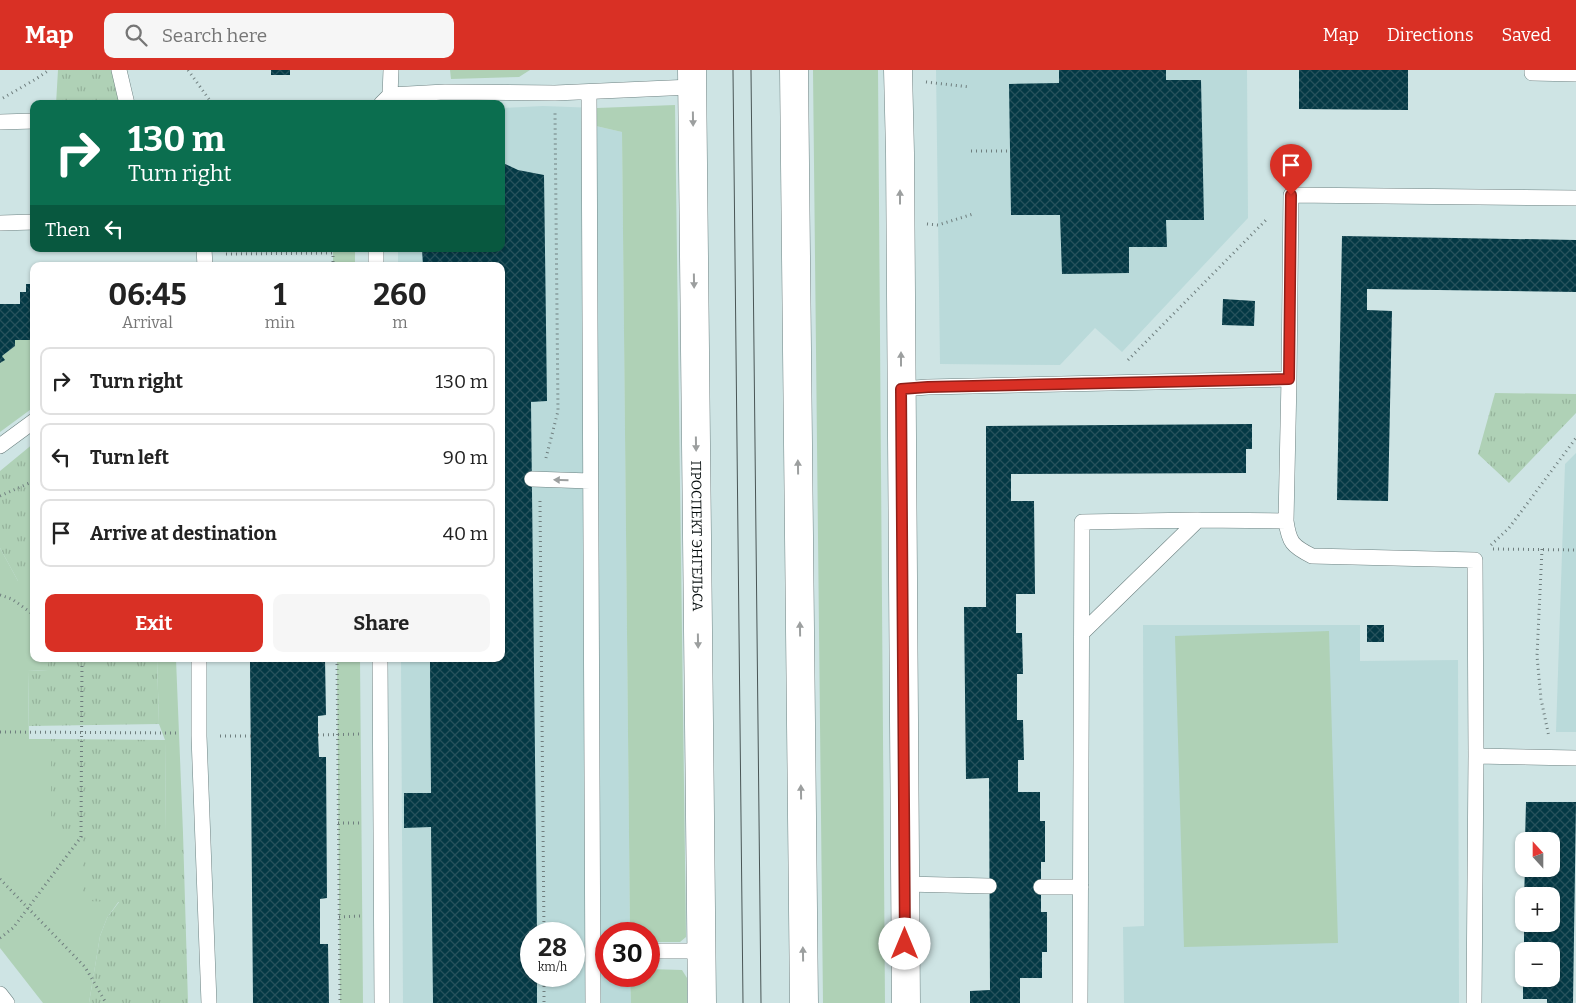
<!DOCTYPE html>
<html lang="en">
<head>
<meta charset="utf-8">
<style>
	:root { --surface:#fff; --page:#f6f6f6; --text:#222; --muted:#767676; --line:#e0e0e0; --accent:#d93025 }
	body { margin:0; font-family:Bitter,serif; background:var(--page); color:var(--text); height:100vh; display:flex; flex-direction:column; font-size:19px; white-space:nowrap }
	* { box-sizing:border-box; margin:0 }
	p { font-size:16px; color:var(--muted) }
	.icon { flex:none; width:28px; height:28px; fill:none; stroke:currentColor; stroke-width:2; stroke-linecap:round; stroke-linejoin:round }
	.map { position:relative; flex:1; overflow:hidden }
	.side { position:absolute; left:30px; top:192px; width:475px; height:400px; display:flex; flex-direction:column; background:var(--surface); border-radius:10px; box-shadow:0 1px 4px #0004 }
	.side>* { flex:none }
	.hud { position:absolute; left:30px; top:30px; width:475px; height:152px; border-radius:10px; box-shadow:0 1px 4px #0004; background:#0b6e4f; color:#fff; overflow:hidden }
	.needle { width:32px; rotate:339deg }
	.fabs { position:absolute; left:1515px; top:762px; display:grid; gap:10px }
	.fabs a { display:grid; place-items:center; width:45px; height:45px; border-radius:10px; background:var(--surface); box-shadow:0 1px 4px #0004; font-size:25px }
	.speed { position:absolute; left:520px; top:852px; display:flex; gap:10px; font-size:25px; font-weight:700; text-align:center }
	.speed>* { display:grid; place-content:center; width:65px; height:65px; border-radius:50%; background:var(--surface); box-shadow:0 1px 4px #0004; line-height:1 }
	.speed small { font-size:12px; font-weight:400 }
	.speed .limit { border:8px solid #d22; background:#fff; color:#111 }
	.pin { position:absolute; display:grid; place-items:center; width:42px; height:42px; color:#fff; margin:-51px -21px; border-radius:50% 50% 50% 0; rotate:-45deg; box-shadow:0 0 5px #0007 }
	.pin .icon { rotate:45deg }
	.me { position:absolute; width:55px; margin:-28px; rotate:0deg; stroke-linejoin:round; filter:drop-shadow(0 0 4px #0008) }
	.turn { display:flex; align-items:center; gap:18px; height:105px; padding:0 15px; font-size:22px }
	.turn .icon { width:65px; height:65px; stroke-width:2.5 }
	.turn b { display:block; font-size:35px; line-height:42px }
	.then { display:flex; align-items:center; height:48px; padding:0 15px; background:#0003; gap:10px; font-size:19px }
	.eta { display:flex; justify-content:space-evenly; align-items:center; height:85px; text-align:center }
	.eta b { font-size:30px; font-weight:700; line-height:35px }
	.button { display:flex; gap:10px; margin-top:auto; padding:10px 15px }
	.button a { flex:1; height:58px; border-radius:10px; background:var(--accent); color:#fff; font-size:20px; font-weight:700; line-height:58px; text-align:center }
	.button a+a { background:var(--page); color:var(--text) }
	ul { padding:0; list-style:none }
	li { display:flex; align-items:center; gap:15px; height:68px; margin:0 10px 8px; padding:0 5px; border:2px solid var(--line); border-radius:10px }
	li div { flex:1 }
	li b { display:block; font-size:19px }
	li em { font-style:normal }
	header { display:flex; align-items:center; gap:30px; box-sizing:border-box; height:70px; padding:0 25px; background:var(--accent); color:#fff }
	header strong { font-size:24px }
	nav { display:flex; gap:28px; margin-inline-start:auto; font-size:18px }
	.search { width:350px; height:45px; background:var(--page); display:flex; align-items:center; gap:12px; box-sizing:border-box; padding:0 18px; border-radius:10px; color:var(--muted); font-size:19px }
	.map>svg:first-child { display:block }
</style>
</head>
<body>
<header>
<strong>Map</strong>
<div class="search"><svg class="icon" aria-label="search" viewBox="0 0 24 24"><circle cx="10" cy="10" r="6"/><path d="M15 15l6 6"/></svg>Search here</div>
<nav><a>Map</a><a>Directions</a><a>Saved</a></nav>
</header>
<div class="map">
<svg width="1576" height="933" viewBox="0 0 1576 933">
	<defs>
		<pattern id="park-tufts" width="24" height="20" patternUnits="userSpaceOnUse" patternTransform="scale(1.25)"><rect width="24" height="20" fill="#afd1b6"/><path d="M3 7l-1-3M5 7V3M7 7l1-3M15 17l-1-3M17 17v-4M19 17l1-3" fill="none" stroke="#95b29b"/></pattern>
		<pattern id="building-cross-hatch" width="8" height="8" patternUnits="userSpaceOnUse" patternTransform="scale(1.25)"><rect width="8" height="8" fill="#043945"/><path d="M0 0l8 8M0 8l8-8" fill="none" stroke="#27525c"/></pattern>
	</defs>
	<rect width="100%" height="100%" fill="#cee4e4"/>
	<path fill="#badada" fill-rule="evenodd" d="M936,0h311l1,148 -126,134 -27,-24 -35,37 -120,-1z
		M543,36l54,2 -1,18 26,6 8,802h-24v42h24l1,27h-228l-2,-344h100v-393h-103v-17h103v-141zM531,864h43v42h-43z
		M1576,383v279h-20l9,-268z
		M1143,555h217v36l98,-1 1,343h-335l-1,-76 21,-1z"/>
	<path fill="#afd1b6" d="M450,0h80l-11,7 -68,2z
		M813,0h65l7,933h-62z
		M675,35l11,832 -6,5h-31v-8h-19l-8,-802 -26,-6 1,-18z
		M333,179h22v17h-22z
		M15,270h18l1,67 -34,25v-69l4,-3 -2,-4 13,-10z
		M0,478l18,33h16v78h14v11l-20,1 1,68h22v93l32,1 36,68 -12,17 -7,18 -11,67h-46l-43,-55z
		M1329,561l9,312 -154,4 -9,-311z
		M157,589h19l7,174h-17l-1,-93 -6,-16z
		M337,589h23l3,344h-23z
		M649,899l33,1 5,8v25h-56l-1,-27h19z"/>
	<path fill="url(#park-tufts)" d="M58,0h61l8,34h-71z
		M1495,323l81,1v19l-67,70 -31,-29z
		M34,373v138h-16l-18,-33v-77z
		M48,589h109l2,65 -130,2 -1,-55 20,-1z
		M51,669l114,1 1,93h17l5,170h-99l11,-67 7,-18 12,-16 -36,-1v-68h-32z"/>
	<path fill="url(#building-cross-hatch)" d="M271,0h19v5h-19z
		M1059,0h107v10h35l3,140h-38l1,27h-38v26l-67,1 -2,-59h-49l-2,-131 50,-1z
		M1299,0h109v40l-109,-1z
		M501,92l17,8 26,5 3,226 -16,1 6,532h-6v42h6v27h-104l-2,-176 -27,1v-35h27l-1,-134h71v-393h-78l-1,-17h79z
		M1342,166l234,4v52l-209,-3v21l25,1 -4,190 -51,-1z
		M31,205h3v65h-19v6l-13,10 3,4 -5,3v-59h20v-12h6v-8h5z
		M1223,229l32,2 -1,25 -32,-1z
		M1252,354v25h-6v24l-235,1v27h23l1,93h-19v39h6l1,41h-6v46h6l1,40h-6v32h22v29h5v41h-4v50h6v40h-5v26h-22v25h-50v-12l20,-1 -1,-212 -23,1 -2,-172h22v-181z
		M1367,555h17v17h-17z
		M250,589h75l1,56 -8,1v19l1,22h7l1,141 -7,1v45h8l1,59h-76z
		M1526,732h50l-3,201h-26v-4h-24v-20h28v-28h-27v-27h27v-28h-27l1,-27h26v-28h-26z"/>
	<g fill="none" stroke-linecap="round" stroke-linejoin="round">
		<g stroke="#6e8282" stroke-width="16">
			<path id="service" d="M119,0l8,34
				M1532,0v3l44,1
				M589,22l4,911
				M390,25l1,-25
				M381,34l9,-9 55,-3 110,1 137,-6
				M0,52l34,-1
				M0,153l34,-1
				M204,179l1,17
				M376,179v17
				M901,319l27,-2 361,-8 2,-184 285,3
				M0,376l34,-25
				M532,409l58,2
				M1286,451c3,21 6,25 26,35l163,4 1,196 -2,247
				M1082,563l116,-113
				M199,589v77l10,267
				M380,589l2,344
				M1476,686l100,2
				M905,814l84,2
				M1041,817h40
				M649,881h52
				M0,924l7,9
				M1080,933l2,-481 116,-2 88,1 3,-142"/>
		</g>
		<g stroke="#6e8282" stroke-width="29">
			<path id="minor" d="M898,0l2,83 6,850"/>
		</g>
		<g stroke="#6e8282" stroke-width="29">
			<g id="primary">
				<path id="s1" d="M692,0l10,933"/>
				<path d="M794,0l10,933"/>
			</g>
		</g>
		<path stroke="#6f7e7e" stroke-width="3" stroke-dasharray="1 4" stroke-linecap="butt" d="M188,0l23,32
			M926,12l44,5
			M3,28l33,-19 13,-9
			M971,81h39
			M927,154l11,1 35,-11
			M226,184l107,-1v13
			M1128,290l140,-142
			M546,388l12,-47 -3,-298
			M0,426l34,-15
			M540,431l4,433
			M1491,475l18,-17 67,-90
			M1493,479l83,1
			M1542,479l-5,107 4,43 8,38
			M0,525l12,4 22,16
			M337,589l3,344
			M0,662l177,1
			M318,665l42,-1
			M220,666h31
			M338,753h22
			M0,809l85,88 21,36
			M339,847l22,-1
			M0,868l13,-10 68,-91 1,-178
			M544,906v27"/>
		<use href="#service" stroke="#fff" stroke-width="15"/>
		<use href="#minor" stroke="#fff" stroke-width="28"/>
		<use href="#primary" stroke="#fff" stroke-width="28"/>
		<path stroke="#4a5656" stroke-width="1" d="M733,0l10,933
			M751,0l10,933"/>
	</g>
	<defs><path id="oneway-solid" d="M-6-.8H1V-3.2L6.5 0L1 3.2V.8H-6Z" transform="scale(1.25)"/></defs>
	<g fill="#9c9f9f">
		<use href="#oneway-solid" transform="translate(693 49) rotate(89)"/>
		<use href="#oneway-solid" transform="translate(900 127) rotate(-90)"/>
		<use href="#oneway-solid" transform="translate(694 211) rotate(89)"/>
		<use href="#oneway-solid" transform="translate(901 289) rotate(-90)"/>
		<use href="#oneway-solid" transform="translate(696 374) rotate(89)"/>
		<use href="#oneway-solid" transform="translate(798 397) rotate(-91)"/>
		<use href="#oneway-solid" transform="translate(561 410) rotate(-178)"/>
		<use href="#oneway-solid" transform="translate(800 559) rotate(-91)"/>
		<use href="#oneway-solid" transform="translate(698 571) rotate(89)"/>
		<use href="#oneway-solid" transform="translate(801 722) rotate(-91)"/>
		<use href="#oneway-solid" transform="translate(803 884) rotate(-91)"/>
	</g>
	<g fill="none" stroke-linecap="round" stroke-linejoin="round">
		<g stroke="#8d1f18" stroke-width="12">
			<path id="route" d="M905,874l-4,-555 27,-2 361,-8 2,-184"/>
		</g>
		<use href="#route" stroke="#d93025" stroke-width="9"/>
	</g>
	<g text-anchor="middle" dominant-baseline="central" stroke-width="5" stroke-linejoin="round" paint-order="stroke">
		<g font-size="14" fill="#080f0f" stroke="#fff">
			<text stroke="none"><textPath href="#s1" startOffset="466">ПРОСПЕКТ ЭНГЕЛЬСА</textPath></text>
		</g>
	</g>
</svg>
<div class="fabs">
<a><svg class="needle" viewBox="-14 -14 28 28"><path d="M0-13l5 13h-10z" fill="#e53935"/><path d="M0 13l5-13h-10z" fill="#767676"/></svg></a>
<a>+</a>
<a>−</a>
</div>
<div class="speed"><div>28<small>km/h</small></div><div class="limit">30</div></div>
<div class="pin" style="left:1291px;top:125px;background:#d93025"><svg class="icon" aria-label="arrive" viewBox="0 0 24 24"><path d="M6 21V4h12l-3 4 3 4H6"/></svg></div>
<svg class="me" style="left:905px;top:874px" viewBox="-20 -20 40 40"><circle r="19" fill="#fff"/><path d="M0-13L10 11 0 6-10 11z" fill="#d93025"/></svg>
<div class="hud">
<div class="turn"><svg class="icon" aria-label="right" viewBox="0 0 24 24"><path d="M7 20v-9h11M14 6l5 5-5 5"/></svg><div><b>130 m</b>Turn right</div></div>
<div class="then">Then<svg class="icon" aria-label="left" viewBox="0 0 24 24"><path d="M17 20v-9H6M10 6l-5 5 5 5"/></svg></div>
</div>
<section class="side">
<div class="eta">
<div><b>06:45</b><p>Arrival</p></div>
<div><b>1</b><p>min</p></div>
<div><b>260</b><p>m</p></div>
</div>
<ul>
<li><svg class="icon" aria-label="right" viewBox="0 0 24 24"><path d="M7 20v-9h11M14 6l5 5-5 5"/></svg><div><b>Turn right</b></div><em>130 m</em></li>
<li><svg class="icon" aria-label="left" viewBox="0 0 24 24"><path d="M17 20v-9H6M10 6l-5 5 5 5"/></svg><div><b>Turn left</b></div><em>90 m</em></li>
<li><svg class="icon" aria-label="arrive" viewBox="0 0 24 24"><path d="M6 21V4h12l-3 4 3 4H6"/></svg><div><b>Arrive at destination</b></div><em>40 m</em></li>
</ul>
<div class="button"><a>Exit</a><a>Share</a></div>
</section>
</div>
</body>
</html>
